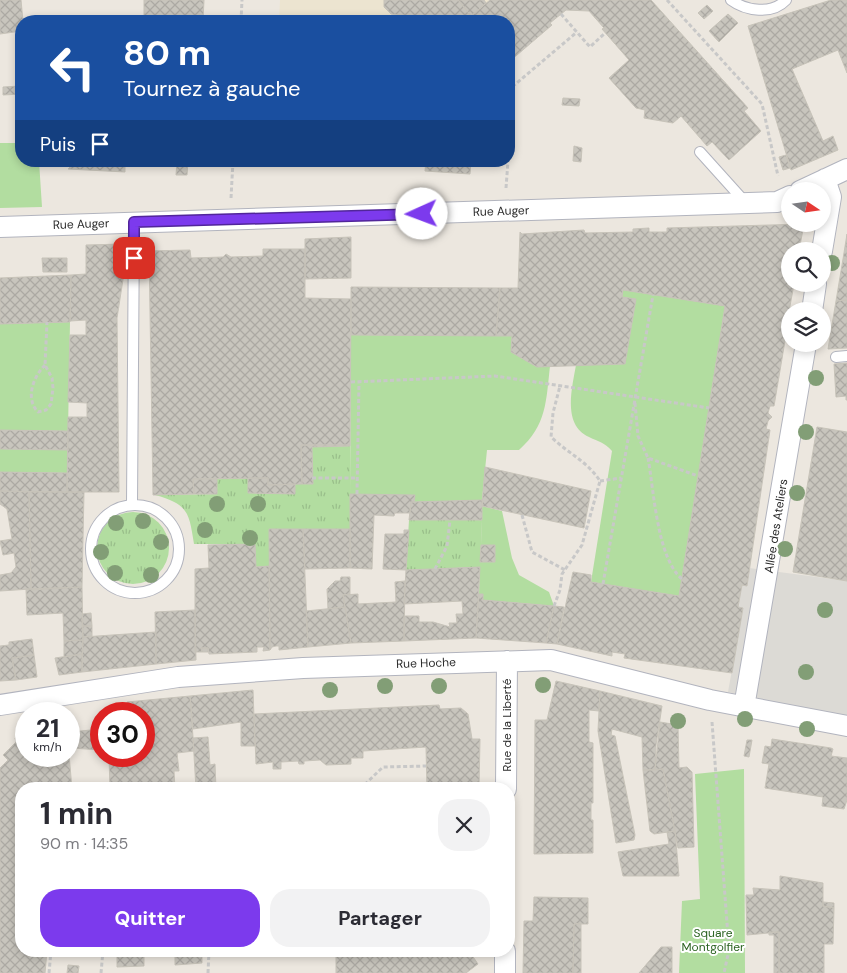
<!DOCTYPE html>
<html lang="fr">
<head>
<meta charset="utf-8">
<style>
	:root { --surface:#fff; --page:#f2f2f3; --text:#2b2b33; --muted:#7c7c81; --accent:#7c3aed }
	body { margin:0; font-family:"DM Sans",sans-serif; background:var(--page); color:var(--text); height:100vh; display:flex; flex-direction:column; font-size:19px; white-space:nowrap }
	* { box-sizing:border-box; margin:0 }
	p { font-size:16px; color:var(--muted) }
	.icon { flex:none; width:28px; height:28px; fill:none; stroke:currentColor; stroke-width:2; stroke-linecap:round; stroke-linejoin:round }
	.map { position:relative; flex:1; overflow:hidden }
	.details { position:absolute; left:15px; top:782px; width:500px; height:175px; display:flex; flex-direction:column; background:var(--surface); border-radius:20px; box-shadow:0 2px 8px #0003 }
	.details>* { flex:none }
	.guide { position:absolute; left:15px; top:15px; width:500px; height:152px; border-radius:20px; box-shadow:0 2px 8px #0003; background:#1a4fa0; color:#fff; overflow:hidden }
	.needle { width:32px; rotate:103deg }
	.controls { position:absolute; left:781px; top:182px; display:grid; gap:10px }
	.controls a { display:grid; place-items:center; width:50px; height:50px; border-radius:50%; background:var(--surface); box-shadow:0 2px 8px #0003; font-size:25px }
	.speed { position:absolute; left:15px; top:702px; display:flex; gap:10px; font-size:25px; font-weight:700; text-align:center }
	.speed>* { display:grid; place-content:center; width:65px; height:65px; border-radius:50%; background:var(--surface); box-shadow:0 2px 8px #0003; line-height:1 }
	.speed small { font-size:12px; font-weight:400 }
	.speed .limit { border:8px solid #d22; background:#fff; color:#111 }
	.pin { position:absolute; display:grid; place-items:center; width:42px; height:42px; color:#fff; margin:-21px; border-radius:10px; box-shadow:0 2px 8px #0006 }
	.me { position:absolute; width:55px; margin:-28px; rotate:268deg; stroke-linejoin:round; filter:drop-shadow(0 0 4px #0008) }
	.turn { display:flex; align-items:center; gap:18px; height:105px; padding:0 25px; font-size:22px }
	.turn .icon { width:65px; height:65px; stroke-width:2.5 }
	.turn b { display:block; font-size:35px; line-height:42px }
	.then { display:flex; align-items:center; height:48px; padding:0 25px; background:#0003; gap:10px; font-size:19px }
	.round { display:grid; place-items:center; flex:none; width:52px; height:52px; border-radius:20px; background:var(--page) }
	.head { display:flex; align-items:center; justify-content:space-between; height:85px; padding:0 25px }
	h1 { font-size:30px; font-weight:700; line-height:38px }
	.button { display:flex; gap:10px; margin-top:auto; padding:10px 25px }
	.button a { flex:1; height:58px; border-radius:20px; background:var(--accent); color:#fff; font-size:20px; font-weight:700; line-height:58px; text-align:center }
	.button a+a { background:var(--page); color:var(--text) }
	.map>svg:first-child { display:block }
</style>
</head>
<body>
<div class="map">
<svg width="847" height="973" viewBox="0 0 847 973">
	<defs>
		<pattern id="grass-tufts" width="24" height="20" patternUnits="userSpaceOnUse" patternTransform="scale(1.25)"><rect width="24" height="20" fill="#b2dda0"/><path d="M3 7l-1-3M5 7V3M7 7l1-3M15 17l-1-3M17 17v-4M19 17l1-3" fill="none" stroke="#99be8a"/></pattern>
		<pattern id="building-cross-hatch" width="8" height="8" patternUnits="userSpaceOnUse" patternTransform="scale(1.25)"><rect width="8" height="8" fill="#c8c5bd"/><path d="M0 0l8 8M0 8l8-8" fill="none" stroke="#aca9a3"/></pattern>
	</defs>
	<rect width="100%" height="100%" fill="#ece7df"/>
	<path fill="#ece4d0" d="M280,0h210l-20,21h-191z"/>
	<path fill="url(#grass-tufts)" d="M350,446v83h-80l-1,37 -13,1 -1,-23h-61c-5,-32 -6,-40 -39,-49l62,-1v-15l31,-1v15l46,1 1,-10 17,-37z
		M97 548a36 36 0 1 1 72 0a36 36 0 1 1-72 0Z
		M409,520h73l-2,47 -74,3z"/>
	<path fill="#b2dda0" d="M0,143h21v18h18l3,46 -42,1z
		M623,290l102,16 -46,290 -88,-14 21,-131c-8,-9 -13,-9 -23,-14 -27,-12 -17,-49 -13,-72l49,-1 11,-65 -14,-2z
		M70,322l-2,109 -68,-1v-106z
		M351,335l161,1 -1,16 26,15 13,-1c-4,35 -3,59 -31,84h-32l-5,50 -68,2 1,-6 -65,-2z
		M0,449l68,1 -1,23 -67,-1z
		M482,506l20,5 10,47 7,17 30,17 5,14 -71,-6v-6h-4l1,-32h15v-17h-14z
		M744,769l1,204h-66l3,-72 18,-2 -5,-125z"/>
	<path fill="#dcdad5" d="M749,568l98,13v137l-119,-26 15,-84 -5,-1 4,-22 5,1z"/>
	<path fill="url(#building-cross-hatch)" stroke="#c7c3b9" d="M0,0h21l2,21h-2v10l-21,3z
		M144,0h60l-1,21h-59z
		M384,0h74l16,19 -4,2h-58v-5l-21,-2 -7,-7z
		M458,0h26l2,3 -15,13z
		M490,0h161l97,108 -4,3 17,20 -32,29 -17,-18 -5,4 -26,-30 -8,7 -29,-5 1,-8 -9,-2 -27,-30 20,-18 -27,-31 2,-1 -15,-17 -23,-1 -16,13 2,2 -42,36 -1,-40h-39l4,-2 -3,-3z
		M831,0h16v73l-9,-23 -46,19 31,72 10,-5 5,14 -47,20 -43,-144z
		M707,5l6,6 -9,8 -6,-6z
		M728,14l10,9 -19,19 -10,-11z
		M21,86v8l-18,1v-8z
		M563,98l17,1 -1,7 -17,-1z
		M574,146l8,2 -1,14 -8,-1z
		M786,155l4,13 -7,2 -4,-13z
		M76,161h49v11l-57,-3z
		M177,161h11l-1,14h-11z
		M426,161h45l-1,13 -45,-3z
		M804,224l-5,27h-9v33h4l-6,33 -3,-1 -2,13h4l-13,77h-4l-2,7 4,4 -4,4 -2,8 4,1 -23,156 -5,-1 -4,22 5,1 -11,65 -108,-15 1,-4 -13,-2v4l-55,-12 16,-72 18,3v7l88,14 46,-290 -102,-16 -1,7 14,2 -11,65 -88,3 -26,-15 1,-16h-16l4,-48h18l2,-56 2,2 62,-4 1,3 48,-1v-3l16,-1v4h18v-4z
		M847,234v25h-4z
		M351,237v41l-46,1v-40z
		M123,244l1,29 -7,45 2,174h-52l1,-75h19v-14l-19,-1 2,-67h16v-15l-16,1 1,-46 15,-1v-29z
		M263,249h42v49l46,1 -1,146h-49l1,39 -34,1v-7l-75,1 1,15 -41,1 -4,-244 41,-1 1,8 32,-1 3,-3 5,3 32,-1z
		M42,258h25v14h-24z
		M843,259h4v41l-11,1z
		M71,275l-1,47 -70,2v-46z
		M351,287l149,1 -4,48 -145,-1z
		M847,300v48l-19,1 8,-48z
		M847,363v37h-1v-4l-10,1 -2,-33z
		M817,427l30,5v149l-54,-9z
		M0,430l68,1v19l-68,-1z
		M301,445h49v1l-38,1 1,37h-11z
		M485,467l106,24 -7,37 -102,-22z
		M0,472l67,1v19l-67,-1z
		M248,478h20v7l27,-1v10l-47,-1z
		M193,479h24v15h-23z
		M0,491l29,1 2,97 -31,2v-16l11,-2 5,-6 -2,-14 -11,2 -3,-14 12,-2 -5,-30 -7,-5z
		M29,492h55l-2,95 -51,3z
		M350,494l65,1 -1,7h-3l-1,11h-15l-1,3 -20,-1 -2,54 -22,-1z
		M482,500v20h-73l2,-18z
		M269,529h34l5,118 -29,3v-4h-3l-4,1 -2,3z
		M303,529h47v39l-45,1z
		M404,530h5l-3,40 -23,-1 2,-35h19z
		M255,544l1,23 13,-1 1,84 -7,1 1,-4h-7v5l-48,2 -1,-6h-7l1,4h-7v-83l14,-1 -1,-23z
		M481,545h14v17h-15z
		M480,567l-4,71 -72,3v-25h15v6h14l17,5 -1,-4h8l-1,-9h7l-1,-13 -58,3 2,-34z
		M341,577h9v17l-7,1 2,12 -17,2 -1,-20 8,-8h5z
		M405,581l-1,60 -53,2 -8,-48 15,-1v10l38,-2 -1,-20z
		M82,587l1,53 -19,1 -1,-28 -36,2 -1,-26z
		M479,594h4v6l71,6 -8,37 -70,-5z
		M554,606l10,1 -7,37 -11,-1z
		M345,607l6,36 -43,4 -2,-36z
		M195,610l1,50 -40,4 -1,-52z
		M91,613l1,13h-10v-12z
		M82,626h10v10l-9,1z
		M156,632v32l-74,8 1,-35z
		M32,639l2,16 -22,3 4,22 -16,1v-35l9,-1v-3z
		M83,640l-1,14 -18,3v-16z
		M201,648h7v4h-6z
		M82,654v18l-23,3 -4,-17z
		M34,655l3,22 -21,3 -4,-22z
		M556,681l44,10 -1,20 -10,-1v32l4,1v60h-2v17h2v33l-59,1 1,-134h12z
		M253,690l2,56h-14v-24l-48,7 -3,-33z
		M600,691l62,15 -6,39 -1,25h-12l-1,-33 -30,-8 -1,6 4,1 20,99 -1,5 -18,3 -18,-112z
		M190,696l4,55 -17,2 2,18h-5l1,18h-65l-1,-33h35v-42h-16l-1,-12z
		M439,705l1,4 21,-1 7,6 4,25h8l-1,50h-52l-1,-42 -63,4v7h-12v6l-25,1 -6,-5 -16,1v3h-5l-1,-3 -17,1v7h-8v-7l-17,2 -2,-50z
		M660,722l18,3 1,43 8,-1 5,5 2,75 -16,1 -15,-79 -8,1z
		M101,729v21l-30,-2 -1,-16z
		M69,732h1l1,16h-2z
		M26,737v19h43v-2l3,35h-51v162h26l-2,22h-45v-205l8,-8 -5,-5 13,-13 -1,-4z
		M208,737l2,28 5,-1 1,25h-20l-3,-51z
		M772,739l59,9 2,1 -2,7 16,2v42l-3,9 -22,-3 1,-9 -58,-9 4,-24 -7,-1 3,-17 6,1z
		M747,740h5l-3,17 -5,-1z
		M663,769l12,62 -21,3 -4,-3 -7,-61z
		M675,831l4,45h-56l-5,-24 51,-8 -2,-12z
		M780,876l43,7v23l11,2 -1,36h-9v29h-45v-41l-32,3 -1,-40h8l-1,-7 27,2z
		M534,897l54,1v26h-14l-1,49h-50l1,-52h9z
		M823,902l11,1v5l-11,-2z
		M581,923v50h-8l1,-49z
		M769,932h10v41h-5v-38h-5z
		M661,947h11v26h-33z
		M117,951h27v15l-27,1z
		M175,951h27v12l-27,2z
		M336,951h133l9,13 -12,9h-130z
		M68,965l11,1 -1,7h-11z"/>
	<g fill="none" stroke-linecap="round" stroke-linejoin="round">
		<g stroke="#b2b4be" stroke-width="12">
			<path id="lane" d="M731,0c15,11 41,15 55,0
				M700,152l45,50
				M836,357l11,-1
				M132,504l2,-281
				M91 549a44 44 0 1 1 88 0a44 44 0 1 1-88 0Z"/>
		</g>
		<g stroke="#b2b4be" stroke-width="22">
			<path id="street" d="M800,191l47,-22
				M0,227l777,-25 13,-6
				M822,251l9,-54 -6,-18
				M812,311l4,-27
				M0,705l178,-28 125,-9 248,-8 159,40 137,26
				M744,707l62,-363
				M506,789l1,-128
				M505,973v-22"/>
		</g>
		<path stroke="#c8c8c8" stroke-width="3" stroke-dasharray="4 2.5" stroke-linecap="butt" d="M667,0l95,104 16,72
			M561,14l29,33 15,-14
			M241,21l1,-21
			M509,145l3,-58 65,-55
			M506,188l2,-27
			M231,198l2,-37
			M45,365c-12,12 -20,34 -7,47l8,-2 5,-6 2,-16 -1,-10 -7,-13 2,-43
			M351,382l144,-6 214,32
			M635,403l3,33 10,22 50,18
			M648,458c6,33 9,100 34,121
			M312,478h45
			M600,481l21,-3
			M357,494l2,-112
			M522,515l10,37 33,18
			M435,569l12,-23 3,-26
			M603,584l50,-289
			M554,606l6,-16 2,-16 20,-29 18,-64c-13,-20 -31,-27 -49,-44l2,-24 7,-27
			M712,722l17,228 -5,23
			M360,789l23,-22 43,-1
			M49,973l2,-22
			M101,973l2,-22
			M208,973l1,-22"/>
		<use href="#lane" stroke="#fff" stroke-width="10"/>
		<use href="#street" stroke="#fff" stroke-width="20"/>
	</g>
	<g fill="#829e76">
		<circle cx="832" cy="263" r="8"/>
		<circle cx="816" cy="378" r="8"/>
		<circle cx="806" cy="432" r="8"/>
		<circle cx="797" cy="493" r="8"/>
		<circle cx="217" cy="504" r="8"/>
		<circle cx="258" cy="504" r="8"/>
		<circle cx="143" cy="521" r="8"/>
		<circle cx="116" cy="523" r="8"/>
		<circle cx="205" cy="530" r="8"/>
		<circle cx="250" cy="538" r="8"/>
		<circle cx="161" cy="542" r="8"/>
		<circle cx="785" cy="549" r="8"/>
		<circle cx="101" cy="552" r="8"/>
		<circle cx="115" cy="573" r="8"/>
		<circle cx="151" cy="575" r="8"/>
		<circle cx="825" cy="610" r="8"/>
		<circle cx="806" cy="672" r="8"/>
		<circle cx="543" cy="685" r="8"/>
		<circle cx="385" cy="686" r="8"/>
		<circle cx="439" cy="686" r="8"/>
		<circle cx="330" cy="690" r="8"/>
		<circle cx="745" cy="719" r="8"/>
		<circle cx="678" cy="721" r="8"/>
		<circle cx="807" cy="729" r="8"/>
	</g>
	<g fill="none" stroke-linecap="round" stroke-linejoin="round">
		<g stroke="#51269a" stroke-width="12">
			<path id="route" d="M134,258v-36l288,-8"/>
		</g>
		<use href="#route" stroke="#7c3aed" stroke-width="9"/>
	</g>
	<g text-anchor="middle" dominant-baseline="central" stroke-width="4" stroke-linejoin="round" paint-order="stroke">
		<g font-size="12" fill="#2b2b2b" stroke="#fff">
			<text transform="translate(501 211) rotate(-2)">Rue Auger</text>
			<text transform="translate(81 224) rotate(-2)">Rue Auger</text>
			<text transform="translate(776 526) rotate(-81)">Allée des Ateliers</text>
			<text transform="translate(426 663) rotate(-2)">Rue Hoche</text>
			<text transform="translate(507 725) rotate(-90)">Rue de la Liberté</text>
		</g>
		<g font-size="12" fill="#2b6321" stroke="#fff">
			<text x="713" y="933">Square<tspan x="713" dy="14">Montgolfier</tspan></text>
		</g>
	</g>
</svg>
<div class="controls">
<a><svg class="needle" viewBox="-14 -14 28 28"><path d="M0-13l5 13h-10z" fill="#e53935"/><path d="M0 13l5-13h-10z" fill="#7c7c81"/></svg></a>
<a><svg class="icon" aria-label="search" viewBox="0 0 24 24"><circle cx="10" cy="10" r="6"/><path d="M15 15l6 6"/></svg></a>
<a><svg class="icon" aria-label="layers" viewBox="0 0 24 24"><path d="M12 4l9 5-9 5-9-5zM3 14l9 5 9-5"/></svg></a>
</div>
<div class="speed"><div>21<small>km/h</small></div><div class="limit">30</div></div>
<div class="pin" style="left:134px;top:258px;background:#d93025"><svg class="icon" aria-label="arrive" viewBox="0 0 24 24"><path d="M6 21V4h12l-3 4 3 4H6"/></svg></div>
<svg class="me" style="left:422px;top:214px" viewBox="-20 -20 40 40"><circle r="19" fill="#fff"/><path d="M0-13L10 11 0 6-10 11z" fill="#7c3aed"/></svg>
<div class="guide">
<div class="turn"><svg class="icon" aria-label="left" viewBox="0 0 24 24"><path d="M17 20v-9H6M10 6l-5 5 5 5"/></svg><div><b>80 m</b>Tournez à gauche</div></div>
<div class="then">Puis<svg class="icon" aria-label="arrive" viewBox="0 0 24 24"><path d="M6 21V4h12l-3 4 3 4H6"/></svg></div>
</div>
<section class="details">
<div class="head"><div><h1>1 min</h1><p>90 m · 14:35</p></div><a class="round"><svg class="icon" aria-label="close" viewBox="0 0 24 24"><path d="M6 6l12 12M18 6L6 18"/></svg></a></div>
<div class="button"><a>Quitter</a><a>Partager</a></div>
</section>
</div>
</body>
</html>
